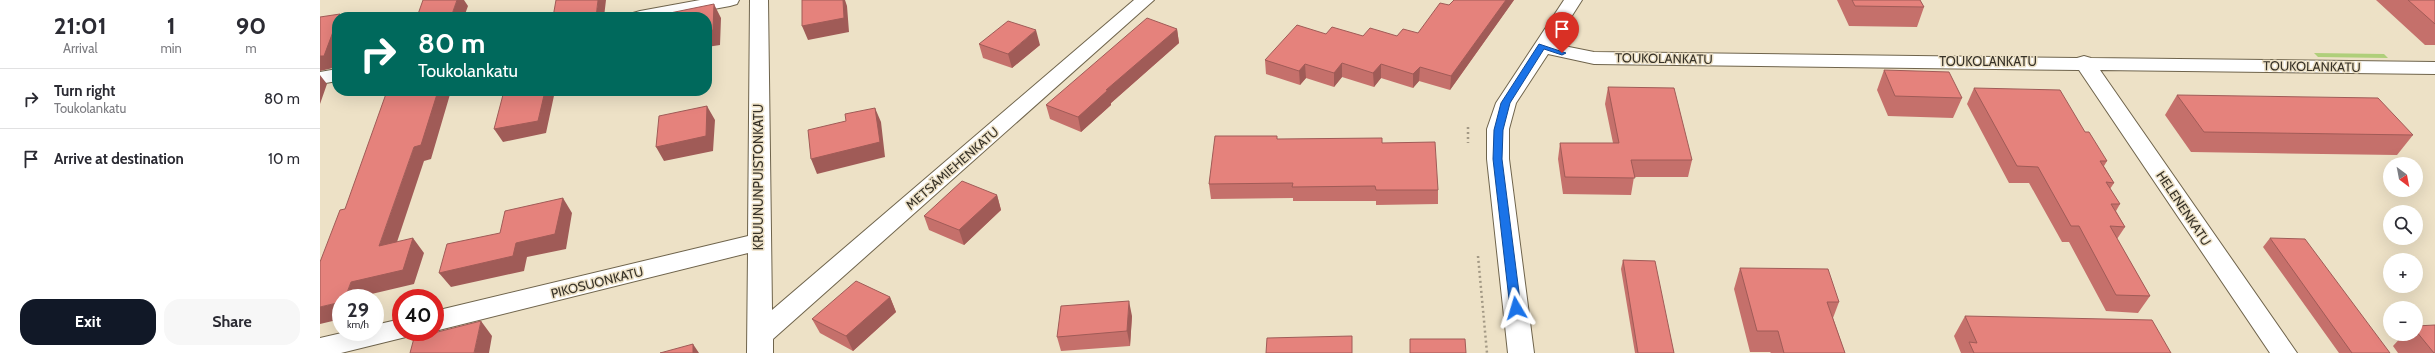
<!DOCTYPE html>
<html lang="en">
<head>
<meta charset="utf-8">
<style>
	:root { --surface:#fff; --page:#f7f7f7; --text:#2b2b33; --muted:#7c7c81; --line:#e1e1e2; --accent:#111827 }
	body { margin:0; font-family:Cabin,sans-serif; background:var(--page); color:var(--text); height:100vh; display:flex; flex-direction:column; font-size:15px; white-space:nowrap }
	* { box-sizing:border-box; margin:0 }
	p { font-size:13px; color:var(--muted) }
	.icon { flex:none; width:22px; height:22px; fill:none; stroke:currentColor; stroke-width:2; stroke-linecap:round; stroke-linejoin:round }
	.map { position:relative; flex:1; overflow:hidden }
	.panel { display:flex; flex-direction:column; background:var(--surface); width:320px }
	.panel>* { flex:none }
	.hud { position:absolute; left:12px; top:12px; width:380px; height:84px; border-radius:16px; box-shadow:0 4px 16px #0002; background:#00695c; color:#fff; overflow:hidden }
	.needle { width:26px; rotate:148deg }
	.tools { position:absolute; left:2063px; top:157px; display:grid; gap:8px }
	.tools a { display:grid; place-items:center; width:40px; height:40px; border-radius:50%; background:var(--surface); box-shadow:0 4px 16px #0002; font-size:20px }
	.speed { position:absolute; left:12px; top:289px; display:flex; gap:8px; font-size:20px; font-weight:700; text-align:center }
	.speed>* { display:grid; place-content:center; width:52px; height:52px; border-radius:50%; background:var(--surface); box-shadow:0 4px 16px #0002; line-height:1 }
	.speed small { font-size:10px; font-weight:400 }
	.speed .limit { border:6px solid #d22; background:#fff; color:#111 }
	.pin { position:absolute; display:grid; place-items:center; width:34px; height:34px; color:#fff; margin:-41px -17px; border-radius:50% 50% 50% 0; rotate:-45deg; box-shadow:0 0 4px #0007 }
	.pin .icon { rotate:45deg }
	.me { position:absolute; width:44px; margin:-22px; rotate:353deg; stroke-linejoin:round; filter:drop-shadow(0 0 3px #0008) }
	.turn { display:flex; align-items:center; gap:14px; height:84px; padding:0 20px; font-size:18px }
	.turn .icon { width:52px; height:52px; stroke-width:2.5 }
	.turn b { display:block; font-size:28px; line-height:34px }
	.eta { display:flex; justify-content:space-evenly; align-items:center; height:68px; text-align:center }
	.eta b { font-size:24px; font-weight:800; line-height:28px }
	.button { display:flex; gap:8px; margin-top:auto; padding:8px 20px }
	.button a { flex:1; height:46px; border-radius:16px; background:var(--accent); color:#fff; font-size:16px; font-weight:800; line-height:46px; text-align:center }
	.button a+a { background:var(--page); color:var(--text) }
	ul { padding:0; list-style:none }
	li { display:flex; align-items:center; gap:12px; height:60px; padding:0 20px; border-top:1px solid var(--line) }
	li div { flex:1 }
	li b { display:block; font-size:15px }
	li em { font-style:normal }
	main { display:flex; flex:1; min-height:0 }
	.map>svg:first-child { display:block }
</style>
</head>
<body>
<main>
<section class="panel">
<div class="eta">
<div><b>21:01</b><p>Arrival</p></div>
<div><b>1</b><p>min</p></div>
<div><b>90</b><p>m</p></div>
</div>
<ul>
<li><svg class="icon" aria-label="right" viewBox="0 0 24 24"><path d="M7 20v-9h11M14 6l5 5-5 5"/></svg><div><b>Turn right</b><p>Toukolankatu</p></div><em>80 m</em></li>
<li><svg class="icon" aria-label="arrive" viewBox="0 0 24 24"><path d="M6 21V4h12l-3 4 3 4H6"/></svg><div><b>Arrive at destination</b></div><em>10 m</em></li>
</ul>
<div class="button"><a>Exit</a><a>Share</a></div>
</section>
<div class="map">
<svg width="2115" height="353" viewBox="0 0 2115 353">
	<rect width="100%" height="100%" fill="#ede1c6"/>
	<path fill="#afcf7a" d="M1994,53l70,1 4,4 -70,-1z"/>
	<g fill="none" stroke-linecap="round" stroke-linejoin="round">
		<g stroke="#6f644c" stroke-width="2">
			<path id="minor" d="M380,0h39l-2,4 -7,2 -60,11h-39l2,-4 7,-2z
				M430,0h18l4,310 362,-310h20l-381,339v14h-26l1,-100 -313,78v-20l313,-75z
				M1244,0h18l-28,44 40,8 483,6 7,-2 7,2 344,4v12l-335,-4 197,283h-27l-191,-283 -485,-6 -46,-10 -32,49 -7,26v30l25,194h-26l-21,-194v-30l9,-26z
				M17,69v12l-17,3v-12z
				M81,319v13h11l-2,4 -69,17h-21v-15l26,-6h29v-7z"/>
		</g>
		<path stroke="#a39985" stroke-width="2.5" stroke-dasharray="2 3" stroke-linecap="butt" d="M1148,127v16
			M1158,256l9,97"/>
		<use href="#minor" fill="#fff" fill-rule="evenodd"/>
	</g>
	<path fill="#c5706b" d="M1194,0l-64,90 -31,-9 -6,7 -32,-10 -7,9 -32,-10 -8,10 -28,-9 -6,7 -34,-11 -1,-14 61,-26 37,2h34l21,-3 31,-28z
		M1517,0h83l4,7 -7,20 -68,-1z
		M2056,0h59v45h-10z
		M857,29l2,14 -68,60v2l-30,27 -31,-13 -4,-14z
		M659,44l61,1 -28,23 -29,-10z
		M1564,70l78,28 -9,20 -65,-2 -11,-26z
		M1288,87l84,73 -4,17h-54l-3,18 -68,-1 -5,-35 2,-16h53l-8,-39z
		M1654,88l111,44 22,29 -3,5 10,17 -4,6 10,15 -4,7 9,16 -8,12 33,57 -12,17 -32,-2 -37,-69h-7l-33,-59h-20l-42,-79z
		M1857,95l236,40 -16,20 -206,-3 -26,-37z
		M957,139l105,4 56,47v14l-62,1v-4h-83v-3l-82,1 -2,-15z
		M677,195l4,15 -37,35 -35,-15 -5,-14z
		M1950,238l120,115h-51l-76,-106z
		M1303,260l51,93h-39l-14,-84z
		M1420,268l99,34 -6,16 12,35h-74l-1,-1h-20l-16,-63z
		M570,297l6,15 -43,39 -33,-18 -8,-14z
		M812,316l-2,30 -69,5 -4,-14z
		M1645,316l206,37h-210l-7,-17z
		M2096,326l19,27h-37l-5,-7 11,-12h12z"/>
	<path fill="#a05b57" d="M137,0h7l4,6 -4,11h-13z
		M278,0h8l-2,17h-8z
		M523,0h2l2,6 2,26 -41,8 -6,-14z
		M1186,0h8l-64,90 1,-14z
		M394,4l7,14 -1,27 -13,2v-15z
		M20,14l2,3h-4z
		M17,21v37l-4,10 -13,3v-15z
		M857,29l2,14 -68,60v2l-30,27 -3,-15 28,-27z
		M716,30l4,15 -28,23 -4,-14z
		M1022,63v14l-8,10v-14z
		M985,64l1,14 -6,7 -1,-14z
		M1061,64v14l-7,9 -1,-14z
		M1100,67l-1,14 -6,7v-14z
		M0,75l7,9 -7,20z
		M118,91h13l-20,68 -7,2 -33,99 -12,-14 35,-99z
		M225,91h10l-9,42 -43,9 -9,-13z
		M387,106l8,14 -2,31 -49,10 -8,-14z
		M555,108l6,14 4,35 -68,17 -6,-15z
		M677,195l4,15 -37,35 -5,-15z
		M243,198l9,15 -6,36 -39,8 -3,14 -73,16 -12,-14 77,-30z
		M93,238l11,15 -10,31 -51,12 -1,2h-17l6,-16z
		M570,297l6,15 -43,39 -7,-15z
		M809,301l3,15 -2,30 -3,-15z
		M21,302v17l-21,5v-17z
		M161,321l11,15 -3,17h-15z
		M373,344l6,9h-6z"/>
	<path fill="#e5827c" stroke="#a05b57" d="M103,0h34l-6,17h-34z
		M236,0h42l-2,17h-43z
		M482,0h41l1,18 -42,8z
		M1134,0h52l-55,76 -31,-9 -7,7 -32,-10 -8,9 -31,-10 -8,10 -29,-9 -6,7 -34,-11 32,-35 29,9 6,-7 31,9 7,-8 27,8 6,-7 15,4 22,-30 9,2z
		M1532,0h68l4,7 -69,-1z
		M2088,0h27v24z
		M394,4l-1,26 -6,2v-15h-37v-4z
		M20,14l-2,3h-1v4l-13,35h-4v-39z
		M827,18l30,11 -71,61h2l-30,27 -32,-12z
		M688,21l28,9 -28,24 -29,-10z
		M1564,70l65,2 13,26 -67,-2z
		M1288,87l66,1 18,72h-61l4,18 -70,-1 -5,-34h59z
		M1654,88l86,2 25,42h4l18,29h-7l14,22 -8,-1 14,22h-9l14,23 -15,-1 40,70 -34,-1 -37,-69h-8l-33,-59 -21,-1z
		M67,91h51l-17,54 -7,2 -35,99 34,-8 -10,32 -52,12 -6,16h-4v4l-21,5v-45l20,-52 5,-1z
		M184,91h41l-7,30 -44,8z
		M1857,95l201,3 35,37 -209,-3z
		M387,106l-1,30 -50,11 3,-31z
		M555,108l5,34 -69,17 -3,-29 38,-9 -1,-7z
		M895,136h62v3l105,-1v5l53,-1 3,48h-62l-1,-4 -83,1 1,-4 -84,1z
		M642,181l35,14 -38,35 -35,-14z
		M243,198l-8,36 -39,9 -3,13 -74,17 8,-29 53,-11 5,-22z
		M1950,238l35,1 85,114h-38z
		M1303,260l32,1 19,92h-36z
		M1420,268l88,1 11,33h-12l18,51h-61l-6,-22h-21z
		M536,281l34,16 -44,39 -34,-17z
		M809,301l-2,30 -70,6 4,-31z
		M1645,316l187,4 19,33h-197l-5,-11 8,1z
		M161,321l-7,32h-64l4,-15z
		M2115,325v28h-1l-18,-22v-5z
		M1032,336v17h-86l1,-15z
		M1090,339h55l1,14h-56z
		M373,344v9h-33z"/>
	<path fill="#1a73e8" stroke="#114b97" d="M1219,44l27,9 -4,2 -18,-6 -34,54 -7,27 -1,29 19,149 -5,4 -6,-4 -17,-149 1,-29 7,-27z"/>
	<g text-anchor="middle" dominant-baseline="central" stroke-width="3" stroke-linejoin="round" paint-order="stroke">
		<g font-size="13" fill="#373228" stroke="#ede1c6">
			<text transform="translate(1344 58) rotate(1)">TOUKOLANKATU</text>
			<text x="1668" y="61">TOUKOLANKATU</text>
			<text transform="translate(1992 66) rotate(1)">TOUKOLANKATU</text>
			<text transform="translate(632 168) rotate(-41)">METSÄMIEHENKATU</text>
			<text transform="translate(438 177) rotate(-90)">KRUUNUNPUISTONKATU</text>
			<text transform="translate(1864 208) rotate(56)">HELENENKATU</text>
			<text transform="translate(277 282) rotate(-14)">PIKOSUONKATU</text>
		</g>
	</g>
</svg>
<div class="tools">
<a><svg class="needle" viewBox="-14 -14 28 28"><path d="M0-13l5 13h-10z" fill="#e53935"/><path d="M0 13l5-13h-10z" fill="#7c7c81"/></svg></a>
<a><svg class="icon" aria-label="search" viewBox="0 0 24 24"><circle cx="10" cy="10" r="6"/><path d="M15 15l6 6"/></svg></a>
<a>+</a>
<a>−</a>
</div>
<div class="speed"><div>29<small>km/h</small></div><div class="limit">40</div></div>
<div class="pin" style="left:1242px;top:53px;background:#d93025"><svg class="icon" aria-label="arrive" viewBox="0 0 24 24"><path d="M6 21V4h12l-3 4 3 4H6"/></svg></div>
<svg class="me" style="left:1196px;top:308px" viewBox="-20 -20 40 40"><path d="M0-17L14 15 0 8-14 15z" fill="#1a73e8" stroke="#fff" stroke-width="4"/></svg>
<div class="hud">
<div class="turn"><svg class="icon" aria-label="right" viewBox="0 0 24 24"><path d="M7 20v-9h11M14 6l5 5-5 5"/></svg><div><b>80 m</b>Toukolankatu</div></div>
</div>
</div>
</main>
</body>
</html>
